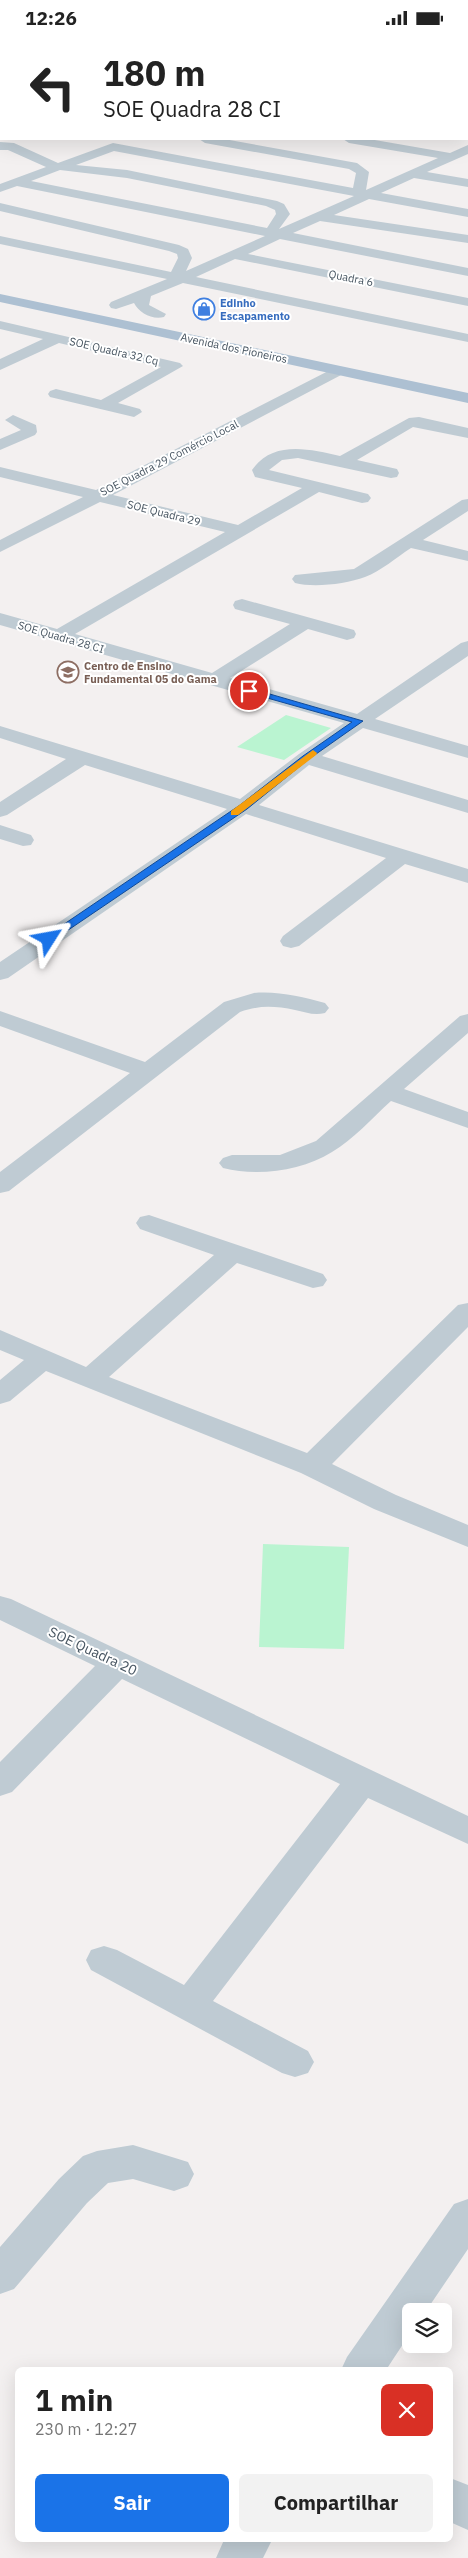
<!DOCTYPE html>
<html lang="pt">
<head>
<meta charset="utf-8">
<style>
	:root { --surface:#fff; --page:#f2f2f2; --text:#222; --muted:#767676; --accent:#1a73e8 }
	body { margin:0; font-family:"IBM Plex Sans",sans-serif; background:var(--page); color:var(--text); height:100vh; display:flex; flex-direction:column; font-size:19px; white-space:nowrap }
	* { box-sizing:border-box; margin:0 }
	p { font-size:16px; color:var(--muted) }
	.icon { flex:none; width:28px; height:28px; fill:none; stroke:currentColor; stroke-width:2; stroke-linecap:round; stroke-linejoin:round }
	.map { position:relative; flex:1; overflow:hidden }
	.details { position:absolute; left:15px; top:2332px; width:438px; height:175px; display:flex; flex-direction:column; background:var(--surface); border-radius:8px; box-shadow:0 5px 20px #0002 }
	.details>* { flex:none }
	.top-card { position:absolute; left:0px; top:0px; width:469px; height:105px; box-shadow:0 5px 20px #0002; background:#fff; color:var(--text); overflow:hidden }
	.tools { position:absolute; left:402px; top:2268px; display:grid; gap:10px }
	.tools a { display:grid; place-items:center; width:50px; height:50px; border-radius:8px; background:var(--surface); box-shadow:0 5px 20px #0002; font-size:25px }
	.pin { position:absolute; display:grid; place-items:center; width:42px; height:42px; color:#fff; margin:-21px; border:2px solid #fff; border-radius:50%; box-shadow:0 1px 5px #0007 }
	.me { position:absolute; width:55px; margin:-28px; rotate:56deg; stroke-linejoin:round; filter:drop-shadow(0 0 4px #0008) }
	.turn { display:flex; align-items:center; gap:18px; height:105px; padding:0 20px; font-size:22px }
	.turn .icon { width:65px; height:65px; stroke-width:2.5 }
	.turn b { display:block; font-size:35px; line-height:42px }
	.round { display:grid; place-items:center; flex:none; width:52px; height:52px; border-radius:8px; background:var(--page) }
	.summary { display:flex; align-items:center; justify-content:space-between; height:85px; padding:0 20px }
	h1 { font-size:30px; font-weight:700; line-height:38px }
	.button { display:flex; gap:10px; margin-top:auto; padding:10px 20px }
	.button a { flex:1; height:58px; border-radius:8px; background:var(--accent); color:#fff; font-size:20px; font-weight:700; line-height:58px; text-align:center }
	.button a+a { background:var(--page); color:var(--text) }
	.status { display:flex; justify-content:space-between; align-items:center; height:35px; padding:0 25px; background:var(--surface); direction:ltr }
	.status svg { height:14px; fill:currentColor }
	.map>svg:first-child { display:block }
</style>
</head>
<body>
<div class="status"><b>12:26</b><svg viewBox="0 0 49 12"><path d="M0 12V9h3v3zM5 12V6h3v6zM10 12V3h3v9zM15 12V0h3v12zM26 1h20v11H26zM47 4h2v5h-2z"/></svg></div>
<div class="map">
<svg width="468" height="2523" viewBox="0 0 468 2523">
	<rect width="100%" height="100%" fill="#f3f0f0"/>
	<path fill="#baf4d1" d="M286,680l45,13 -47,32 -47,-13z
		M263,1509l86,3 -5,102 -85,-2z"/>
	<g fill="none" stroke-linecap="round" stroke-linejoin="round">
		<path fill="#bfcbd3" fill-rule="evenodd" d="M8,0h17v1h-17z
			M205,0h18v1h-18z
			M405,0h18v1h-18z
			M0,14h1v7h-1z
			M199,104h25l133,24 12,9 -3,18 72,-32 -89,-15 -6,-4h26l81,14 18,-8v9l-41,18 41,7v8l-54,-9 -33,15 87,16v8l-99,-18 -35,16 134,20v8l-148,-22 -27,12 175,35v8l-188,-37 -32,15 220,44v8l-233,-47 -39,18 272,57v8l-285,-59 -32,13 -2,9 17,9 -2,3c-12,3 -25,-4 -30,-14l-18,6 -5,-1 -2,-3 2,-3 56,-23 -167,-35v-8l171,36 7,-14 -1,-4 -8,-3 -169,-40v-8l179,42 9,4 4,9 -6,13 79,-35 -248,-50 -17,6v-8l46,-17 -38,-17h-8v-8l14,1 44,20 55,-20 240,45 3,-15 -7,-4 -144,-26zM114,116l240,45 -75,33 11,-15 -6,-10 -7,-3 -150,-31 -51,-5zM60,135l67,8 139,28 9,4 1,4 -9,14 -236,-47z
			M0,286l180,42 3,3 -65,37 22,6 2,3 -8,5 -84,-20 -2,-3 2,-3 6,-2 45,11 60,-33 -102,-24 -59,27v-11l43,-20 -43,-10z
			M338,331l8,5 -3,3 -230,121 125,30 64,-37 -47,-11 -3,-7c21,-30 57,-21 88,-14l69,-38 10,-1 49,11v10l-55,-11 -56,33 40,9 2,4 -2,4 -6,1 -93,-20 -16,2 -13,10 99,24 3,4 -3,4 -6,1 -43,-11 -244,142 137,39 78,-49 -55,-15 -2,-4 2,-4 7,-2 112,31 2,4 -2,4 -7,2 -39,-11 -78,49 127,36 104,-71 7,-2v15l-93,63 93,27v12l-105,-30 -41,28 146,44v13l-159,-48 -50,40 209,64v14l-63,-19 -106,82 -8,2 -8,-2 -3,-5 3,-5 103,-78 -140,-44 -238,164 -8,2v-18l227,-153 -142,-44 -78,50 -7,2v-15l66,-43 -66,-21v-12l240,73 59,-45 45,-31 -344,-98v-12l57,16 168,-97 -125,-30 -100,50v-12l83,-43 -83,-20v-10l96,23z
			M13,380l23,10 1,7 -2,3 -35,15v-11l21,-9 -16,-10z
			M468,464v12l-45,29 45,11v10l-57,-13c-14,9 -30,23 -46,29 -19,7 -51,11 -70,6l-3,-4 3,-4 59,-6 108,-69z
			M0,790l31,10 3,5 -3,5 -8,1 -23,-7z
			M254,958c25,-2 48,4 71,10l4,5 -4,5c-11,3 -20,-1 -30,-3 -20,-4 -36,-5 -55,2l-231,179 -9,2v-21l130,-99 -130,-47v-15l145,51 79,-60z
			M468,979v19l-64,56 64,23v16l-77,-27c-19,17 -38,39 -59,51 -31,19 -74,25 -109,16l-4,-5 4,-5 9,-3h48l36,-14 144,-125z
			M149,1180l174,59 4,6 -4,6 -10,2 -76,-25 -128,114 198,76 151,-148 10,-2v24l-136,137 64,31 72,30v22l-94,-38 -73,-36 -255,-102 -36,30 -10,3v-24l24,-20 -24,-10v-20l86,37 128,-112 -74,-26 -4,-6 4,-6z
			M0,1561l11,3 457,217v28l-100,-46 -155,203 95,50 6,11 -6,11 -13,4 -13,-4 -191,-103 -5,-10 5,-10 13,-4 13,4 67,35 156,-201 -218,-105 -110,113 -12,4v-34l95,-96 -95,-46z
			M133,2110l55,17 6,12 -6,12 -14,5 -41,-12 -25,4 -21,20 -73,86 -14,5v-47l59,-68 24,-23 14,-5z
			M468,2164v50l-42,62h-15v21l-25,38h-45l6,-13 107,-153z
			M450,2443l18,7v45l-18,-8z
			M224,2505h48l-9,18h-47z"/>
		<path fill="#adc0d2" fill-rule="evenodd" d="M0,259l468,99v10l-468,-101z"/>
	</g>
	<path fill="#1a73e8" stroke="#114b97" d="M249,653l114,33 -54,38 -62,50 -195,132h-7v-4l195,-132 63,-49 49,-34 -106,-30v-3z"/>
	<path fill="#f59e0b" d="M313,715l4,3 -1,2 -78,60h-7v-4z"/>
	<defs>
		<g id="shop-ring" transform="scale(1.125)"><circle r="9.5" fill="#fff" stroke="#3f7fe0" stroke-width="1.5"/><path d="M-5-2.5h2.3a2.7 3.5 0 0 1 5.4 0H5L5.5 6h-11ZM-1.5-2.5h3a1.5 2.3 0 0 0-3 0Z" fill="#3f7fe0"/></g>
		<g id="school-ring" transform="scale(1.125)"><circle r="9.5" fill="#fff" stroke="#8d6e63" stroke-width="1.5"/><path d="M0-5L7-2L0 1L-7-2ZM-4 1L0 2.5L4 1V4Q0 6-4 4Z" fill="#8d6e63"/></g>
	</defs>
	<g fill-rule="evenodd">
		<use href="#shop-ring" x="204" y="274"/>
		<use href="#school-ring" x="68" y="637"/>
	</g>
	<g text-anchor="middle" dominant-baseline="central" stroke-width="4" stroke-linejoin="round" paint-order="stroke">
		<g font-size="11" fill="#465460" stroke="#fff">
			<text transform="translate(351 243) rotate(11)">Quadra 6</text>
			<text transform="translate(234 313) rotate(12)">Avenida dos Pioneiros</text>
			<text transform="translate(114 316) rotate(13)">SOE Quadra 32 Cq</text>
			<text transform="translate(169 423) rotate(-27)">SOE Quadra 29 Comércio Local</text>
			<text transform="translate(164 478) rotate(14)">SOE Quadra 29</text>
			<text transform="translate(61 602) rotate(16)">SOE Quadra 28 CI</text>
		</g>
		<g font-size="11" font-weight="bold" fill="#366cbe" stroke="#fff" text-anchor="start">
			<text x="220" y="268">Edinho<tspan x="220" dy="13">Escapamento</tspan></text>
		</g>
		<g font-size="11" font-weight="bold" fill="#785e54" stroke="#fff" text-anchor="start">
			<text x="84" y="631">Centro de Ensino<tspan x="84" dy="13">Fundamental 05 do Gama</tspan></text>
		</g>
		<g font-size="14" fill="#465460" stroke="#fff">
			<text transform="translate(93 1616) rotate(25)">SOE Quadra 20</text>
		</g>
	</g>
</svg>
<div class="tools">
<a><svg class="icon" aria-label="layers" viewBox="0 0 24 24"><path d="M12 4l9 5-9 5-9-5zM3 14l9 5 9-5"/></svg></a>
</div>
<div class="pin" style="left:249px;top:656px;background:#d93025"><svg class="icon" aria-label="arrive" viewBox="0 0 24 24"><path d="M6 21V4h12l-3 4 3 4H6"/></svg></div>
<svg class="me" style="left:49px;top:904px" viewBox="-20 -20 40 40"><path d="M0-17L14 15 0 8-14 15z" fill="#1a73e8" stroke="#fff" stroke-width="4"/></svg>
<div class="top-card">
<div class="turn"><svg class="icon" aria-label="left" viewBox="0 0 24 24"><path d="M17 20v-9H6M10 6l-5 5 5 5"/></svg><div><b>180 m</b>SOE Quadra 28 CI</div></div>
</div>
<section class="details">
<div class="summary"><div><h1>1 min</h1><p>230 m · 12:27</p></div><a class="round" style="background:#d93025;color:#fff"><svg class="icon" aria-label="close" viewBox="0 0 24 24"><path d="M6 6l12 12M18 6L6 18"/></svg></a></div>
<div class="button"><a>Sair</a><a>Compartilhar</a></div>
</section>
</div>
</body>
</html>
